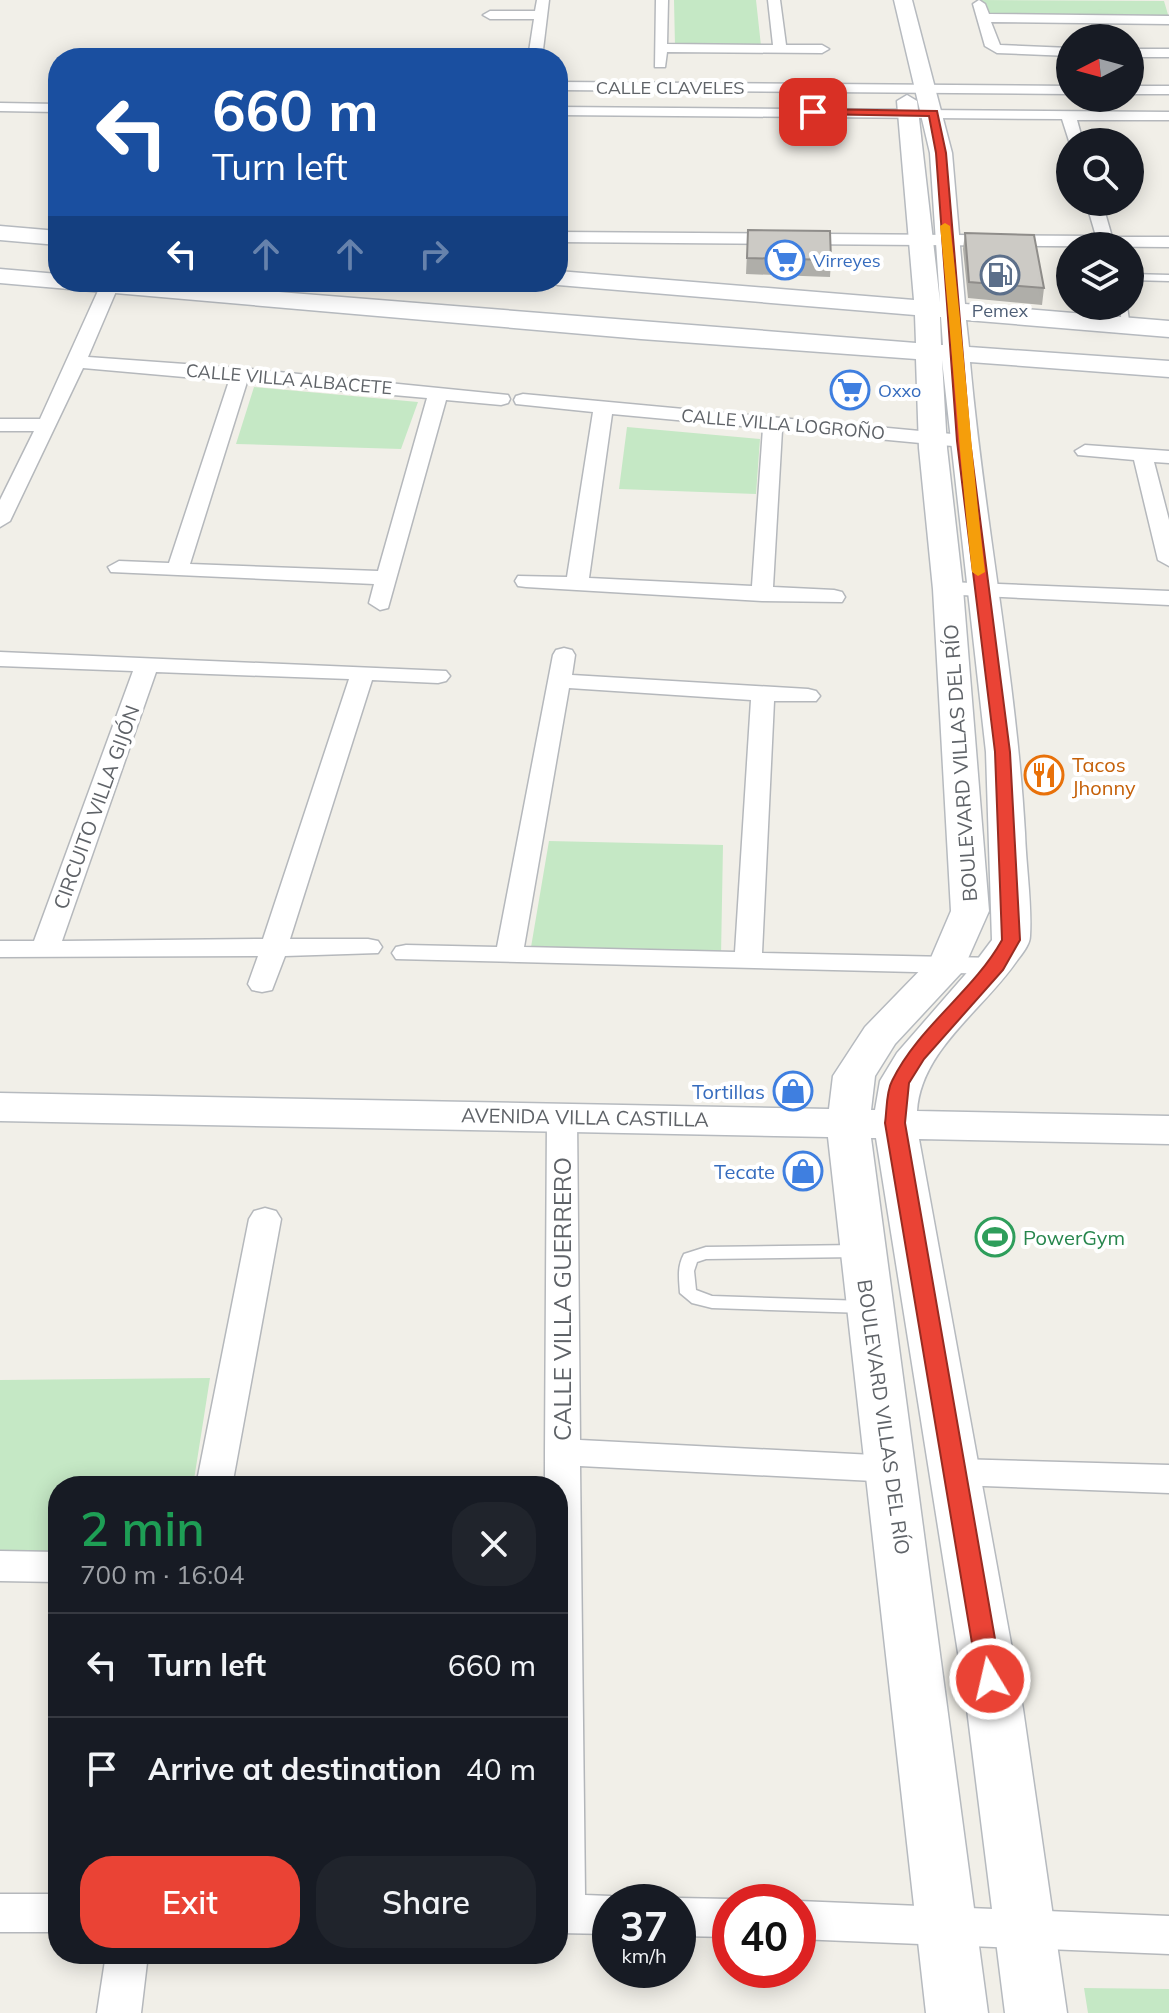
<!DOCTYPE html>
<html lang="en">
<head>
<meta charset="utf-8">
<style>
	:root { --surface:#171b24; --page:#20242c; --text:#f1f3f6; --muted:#9ea1a6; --line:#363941; --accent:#ea4335 }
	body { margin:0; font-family:Mulish,sans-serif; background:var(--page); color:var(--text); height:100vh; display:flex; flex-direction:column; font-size:30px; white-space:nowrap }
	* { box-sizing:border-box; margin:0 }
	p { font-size:26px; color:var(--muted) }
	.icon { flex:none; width:44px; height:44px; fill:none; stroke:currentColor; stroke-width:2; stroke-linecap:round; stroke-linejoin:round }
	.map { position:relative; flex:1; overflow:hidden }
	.side { position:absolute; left:48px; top:1476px; width:520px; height:488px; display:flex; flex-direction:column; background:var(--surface); border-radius:32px; box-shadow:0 4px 20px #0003 }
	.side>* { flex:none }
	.top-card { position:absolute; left:48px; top:48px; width:520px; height:244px; border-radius:32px; box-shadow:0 4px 20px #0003; background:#1a4fa0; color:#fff; overflow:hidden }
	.needle { width:52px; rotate:264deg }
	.buttons { position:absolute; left:1056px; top:24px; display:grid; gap:16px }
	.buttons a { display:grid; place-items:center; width:88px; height:88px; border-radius:50%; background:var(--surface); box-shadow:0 4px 20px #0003; font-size:40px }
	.speed { position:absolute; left:592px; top:1884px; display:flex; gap:16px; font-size:40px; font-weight:700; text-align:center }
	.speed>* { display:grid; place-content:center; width:104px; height:104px; border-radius:50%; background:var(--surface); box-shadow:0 4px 20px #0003; line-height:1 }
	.speed small { font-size:20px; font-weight:400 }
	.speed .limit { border:12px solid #d22; background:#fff; color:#111 }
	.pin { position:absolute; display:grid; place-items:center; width:68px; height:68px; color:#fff; margin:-34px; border-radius:16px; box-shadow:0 4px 12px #0006 }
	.me { position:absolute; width:88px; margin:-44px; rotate:351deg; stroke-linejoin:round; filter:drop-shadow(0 0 6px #0008) }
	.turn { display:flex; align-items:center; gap:28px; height:168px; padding:0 32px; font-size:36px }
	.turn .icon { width:104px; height:104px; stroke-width:2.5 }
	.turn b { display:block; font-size:56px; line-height:68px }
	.lanes { display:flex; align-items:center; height:76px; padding:0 32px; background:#0003; justify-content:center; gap:40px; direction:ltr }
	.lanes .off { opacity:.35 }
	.round { display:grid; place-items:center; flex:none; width:84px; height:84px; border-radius:32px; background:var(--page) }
	.head { display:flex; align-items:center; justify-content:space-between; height:136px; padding:0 32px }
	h1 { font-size:48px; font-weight:600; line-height:60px; color:#1e9e55 }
	.primary-button { display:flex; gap:16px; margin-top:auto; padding:16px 32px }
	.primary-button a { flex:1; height:92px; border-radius:32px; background:var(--accent); color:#fff; font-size:32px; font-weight:600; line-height:92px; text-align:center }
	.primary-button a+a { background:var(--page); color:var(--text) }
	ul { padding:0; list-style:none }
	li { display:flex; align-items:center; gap:24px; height:104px; padding:0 32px; border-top:2px solid var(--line) }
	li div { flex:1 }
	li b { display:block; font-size:30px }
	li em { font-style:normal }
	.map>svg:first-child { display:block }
</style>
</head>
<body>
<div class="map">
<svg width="1169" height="2013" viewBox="0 0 1169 2013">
	<rect width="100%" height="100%" fill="#f1efe8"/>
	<path fill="#c5e8c5" d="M674,0h82l5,46h-86z
		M980,0l184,1 5,17 -184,-2z
		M254,387l164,15 -17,47 -165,-5z
		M627,427l133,12 -4,55 -137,-5z
		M549,841l174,4 -2,111 -191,-3z
		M210,1378l-17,108h-135v76l-58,1v-183z
		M1084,1988l85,1v24h-81z"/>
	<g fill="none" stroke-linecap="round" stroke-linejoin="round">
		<g stroke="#b5b8bc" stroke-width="3">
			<path id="lane" d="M1130,274l39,1v6l-39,-1z
				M1119,306h8l3,22 -7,-2z
				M858,1245l6,2 2,4 -2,4 -6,2 -152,2 -9,3 -3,9 2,19 16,6 153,5 6,2 2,4 -2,4 -6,2 -153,-5 -20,-5 -12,-10c-1,-15 -3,-26 4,-39l22,-7z"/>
		</g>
		<g stroke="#b5b8bc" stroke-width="3">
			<path id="street" d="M537,0h12l-7,58h-14l6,-39h-44l-7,-4 7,-4h45z
				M656,0h12l-1,44 106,1 -5,-45h12l6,45h36l7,4 -7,4 -155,-1 -2,15h-10z
				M979,0l6,4 4,10 180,2v8l-178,-2 9,23 70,3v8l-73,-3 -12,-7 -12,-42z
				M1130,49h39v8h-39z
				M558,82l512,4v8l-512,-4z
				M1130,86h39v8h-39z
				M0,103l58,1v8l-58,-1z
				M558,107l611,5v8h-92l6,22 -13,2 -8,-25 -504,-4z
				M1086,202h16l10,35h57v10l-611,-5v-10l538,4z
				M102,282h18l-32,75 152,11 268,27 2,4 -2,4 -7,2 -55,-5 -58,208 -8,2 -11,-7 5,-19 -263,-12 -3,-5 11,-6 50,2 60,-182 -146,-13 -73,153 -10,6v-27l34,-69h-34v-12h40zM247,382l180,16 -49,173 -188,-7z
				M523,394l440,41 10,6 -10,6 -181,-17 -9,157 61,3 8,2 3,5 -3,5 -80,-1 -236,-14 -8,-1 -3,-5 3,-5 49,1 26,-165 -77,-8 -2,-4 2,-4zM612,414l151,14 -11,158 -163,-8z
				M1085,445l84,6v12l-15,-1 15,58v46l-11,-6 -24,-100 -56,-5 -3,-4z
				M948,582l221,9v14l-229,-11 -3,-5z
				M564,648l8,2 3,5 -3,20 236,14 8,2 4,5 -4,5h-42l-12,252 235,5 10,2 4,6 -4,6 -10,2 -601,-15 -4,-6 4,-6 10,-2 91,2 56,-292 3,-5zM569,688l182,12 -16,252 -211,-5z
				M0,652l446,19 4,5 -4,5 -8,2 -66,-3 -82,259h78l10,2 4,6 -4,6 -93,3 -13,34 -10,2 -10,-2 -4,-6 10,-28 -258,1v-16h34l99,-270 -133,-5zM156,672l193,7 -86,260 -201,2z
				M562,1107l10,3 5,7 3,323 313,16 12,3 5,10 -5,10 -12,3 -313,-16 5,429 25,1 15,5 -15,1v32l-52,-1v-447h-13v-34l2,-335 5,-7z
				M265,1208l11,3 5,8 -49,267h-36l53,-267 5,-8z
				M956,1459l213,6v28l-213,-8 -12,-3 -6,-10 6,-10z
				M0,1551l58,1v30l-58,-1z
				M0,1894h58v38h-58z
				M678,1898l52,1 8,3h-8v35l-52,-1v-34h-11z
				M798,1901l371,15v38l-371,-15v-37h-3z
				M106,1954h42l-7,59h-44z"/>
		</g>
		<g stroke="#b6babf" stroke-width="3">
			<path id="secondary" d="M894,0h18l40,153 13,151 204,17v16l-203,-17 3,27 200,14v16l-199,-15c14,158 46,313 55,471 1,34 7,70 5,103 0,9 -9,19 -14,26 -33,48 -95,88 -99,149l252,5v28l-250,-5 104,570 44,304h-62l-38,-304 -91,-571h-5l117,875h-62l-98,-876 -828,-16v-28l829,16 4,-33 32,-49 65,-67 21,-49 -18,-322 -14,-141 -3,-89 -275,-20 -641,-56v-14l58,5v8h95l763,61 -1,-28 -357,-30 -9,-3h9v-11l356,29 -17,-199 10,-6 10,6 23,201 -10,-149zM940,317h1l2,28h-2zM942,360l44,392 6,188 -21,28 -74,85 -17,28 -5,29h-4l4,-34 20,-32 67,-72 27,-61 -26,-322 -16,-141z
				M0,226l58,5v14l-58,-5z"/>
		</g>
		<use href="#lane" fill="#fff" fill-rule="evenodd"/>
		<use href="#street" fill="#fff" fill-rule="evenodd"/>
		<use href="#secondary" fill="#fff" fill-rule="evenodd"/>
	</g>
	<path fill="#afaea9" d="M748,230l83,30 -1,17 -84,-3z
		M965,233l79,55 -2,17 -74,-7 -5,-49z"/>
	<path fill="#cccac5" stroke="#8f8d8a" stroke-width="2" d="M748,230l82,1 1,29 -84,-2z
		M965,233l69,2 10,53 -75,-6z"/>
	<path fill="#ea4335" stroke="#982c22" stroke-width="2" d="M813,109l124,2 9,42 24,288 40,311 10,188 -17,30 -79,89 -15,24 -4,40 97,556 -3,8 -9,3 -9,-3 -3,-8 -93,-556c2,-13 1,-31 7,-42 26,-54 81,-89 110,-141l-7,-188 -38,-311 -21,-288 -7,-37 -119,-2z"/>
	<path fill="#f59e0b" d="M945,223l5,3c14,115 21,231 35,346l-7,4 -6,-4c-13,-115 -20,-231 -32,-346z"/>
	<defs>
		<g id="supermarket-ring" transform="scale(2)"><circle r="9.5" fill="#fff" stroke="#3f7fe0" stroke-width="1.5"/><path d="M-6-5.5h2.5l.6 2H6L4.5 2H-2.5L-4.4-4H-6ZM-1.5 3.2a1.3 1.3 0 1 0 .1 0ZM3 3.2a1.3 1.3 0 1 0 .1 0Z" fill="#3f7fe0"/></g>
		<g id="fuel-ring" transform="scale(2)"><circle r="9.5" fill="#fff" stroke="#5c6f8a" stroke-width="1.5"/><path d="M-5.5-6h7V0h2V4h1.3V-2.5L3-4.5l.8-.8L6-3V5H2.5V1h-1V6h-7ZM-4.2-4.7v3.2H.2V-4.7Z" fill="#5c6f8a"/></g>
		<g id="restaurant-ring" transform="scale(2)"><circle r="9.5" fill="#fff" stroke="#e8710a" stroke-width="1.5"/><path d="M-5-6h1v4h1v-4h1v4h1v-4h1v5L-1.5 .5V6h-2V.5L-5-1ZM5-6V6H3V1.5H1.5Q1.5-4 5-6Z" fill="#e8710a"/></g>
		<g id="shop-ring" transform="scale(2)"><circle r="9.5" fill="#fff" stroke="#3f7fe0" stroke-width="1.5"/><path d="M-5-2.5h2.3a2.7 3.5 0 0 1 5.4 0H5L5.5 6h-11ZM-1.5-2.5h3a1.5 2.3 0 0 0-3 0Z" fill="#3f7fe0"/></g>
		<g id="stadium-ring" transform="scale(2)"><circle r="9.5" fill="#fff" stroke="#2e9e5b" stroke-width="1.5"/><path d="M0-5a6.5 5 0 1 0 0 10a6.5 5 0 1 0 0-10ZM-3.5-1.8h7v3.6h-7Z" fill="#2e9e5b"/></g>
	</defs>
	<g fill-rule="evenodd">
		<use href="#supermarket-ring" x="785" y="260"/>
		<use href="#fuel-ring" x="1000" y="275"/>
		<use href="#supermarket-ring" x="850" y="390"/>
		<use href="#restaurant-ring" x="1044" y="775"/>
		<use href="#shop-ring" x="793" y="1091"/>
		<use href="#shop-ring" x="803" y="1171"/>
		<use href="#stadium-ring" x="995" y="1237"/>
	</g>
	<g text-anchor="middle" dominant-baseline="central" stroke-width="8" stroke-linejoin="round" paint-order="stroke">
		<g font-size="18" fill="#5f6368" stroke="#fff">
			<text x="670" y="87">CALLE CLAVELES</text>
			<text transform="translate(289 379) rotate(5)">CALLE VILLA ALBACETE</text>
			<text transform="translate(783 424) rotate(5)">CALLE VILLA LOGROÑO</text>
		</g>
		<g font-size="18" fill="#366cbe" stroke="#fff" text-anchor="start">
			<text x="813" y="260">Virreyes</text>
			<text x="878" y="390">Oxxo</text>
		</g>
		<g font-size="18" fill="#4e5e75" stroke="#fff">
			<text x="1000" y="310">Pemex</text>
		</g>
		<g font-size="20" fill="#5f6368" stroke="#fff">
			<text transform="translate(960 763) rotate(-94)">BOULEVARD VILLAS DEL RÍO</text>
			<text transform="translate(96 807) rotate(-70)">CIRCUITO VILLA GIJÓN</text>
			<text transform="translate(585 1117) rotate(1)">AVENIDA VILLA CASTILLA</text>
			<text transform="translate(884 1417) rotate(82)">BOULEVARD VILLAS DEL RÍO</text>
		</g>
		<g font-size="20" fill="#c56008" stroke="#fff" text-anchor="start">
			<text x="1072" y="764">Tacos<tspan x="1072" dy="23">Jhonny</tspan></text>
		</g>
		<g font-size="20" fill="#366cbe" stroke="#fff" text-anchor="end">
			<text x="765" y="1091">Tortillas</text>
			<text x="775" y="1171">Tecate</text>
		</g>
		<g font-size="20" fill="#27864d" stroke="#fff" text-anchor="start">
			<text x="1023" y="1237">PowerGym</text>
		</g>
		<g font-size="24" fill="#5f6368" stroke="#fff">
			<text transform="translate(562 1299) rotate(-90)">CALLE VILLA GUERRERO</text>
		</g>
	</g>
</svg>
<div class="buttons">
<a><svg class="needle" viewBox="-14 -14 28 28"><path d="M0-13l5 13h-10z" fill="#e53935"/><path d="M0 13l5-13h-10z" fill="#9ea1a6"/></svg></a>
<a><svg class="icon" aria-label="search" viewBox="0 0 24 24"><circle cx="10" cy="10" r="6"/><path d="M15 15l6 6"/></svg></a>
<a><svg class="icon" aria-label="layers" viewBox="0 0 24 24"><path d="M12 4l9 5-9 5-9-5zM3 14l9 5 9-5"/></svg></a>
</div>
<div class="speed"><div>37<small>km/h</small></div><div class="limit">40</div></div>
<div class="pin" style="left:813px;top:112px;background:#d93025"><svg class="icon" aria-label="arrive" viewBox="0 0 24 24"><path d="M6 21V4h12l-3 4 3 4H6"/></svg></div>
<svg class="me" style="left:990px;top:1679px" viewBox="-20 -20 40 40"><circle r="17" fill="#ea4335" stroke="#fff" stroke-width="3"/><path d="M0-11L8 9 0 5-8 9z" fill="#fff"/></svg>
<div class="top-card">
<div class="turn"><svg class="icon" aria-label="left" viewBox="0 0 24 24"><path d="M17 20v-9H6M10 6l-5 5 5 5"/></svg><div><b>660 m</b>Turn left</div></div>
<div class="lanes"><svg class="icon" aria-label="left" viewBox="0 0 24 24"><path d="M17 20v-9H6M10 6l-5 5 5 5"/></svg><svg class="icon off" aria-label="ahead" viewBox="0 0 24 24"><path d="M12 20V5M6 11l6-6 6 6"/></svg><svg class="icon off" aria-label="ahead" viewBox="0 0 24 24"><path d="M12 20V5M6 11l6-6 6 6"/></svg><svg class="icon off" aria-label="right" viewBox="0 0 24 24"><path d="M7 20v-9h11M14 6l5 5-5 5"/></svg></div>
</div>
<section class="side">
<div class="head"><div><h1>2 min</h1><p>700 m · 16:04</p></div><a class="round"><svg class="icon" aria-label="close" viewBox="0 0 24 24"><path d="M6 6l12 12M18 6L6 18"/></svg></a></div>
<ul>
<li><svg class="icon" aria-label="left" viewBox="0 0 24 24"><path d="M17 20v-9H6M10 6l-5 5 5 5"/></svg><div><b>Turn left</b></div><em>660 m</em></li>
<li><svg class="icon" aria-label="arrive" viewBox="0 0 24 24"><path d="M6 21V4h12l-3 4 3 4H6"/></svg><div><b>Arrive at destination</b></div><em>40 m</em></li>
</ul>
<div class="primary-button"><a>Exit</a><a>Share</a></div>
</section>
</div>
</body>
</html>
